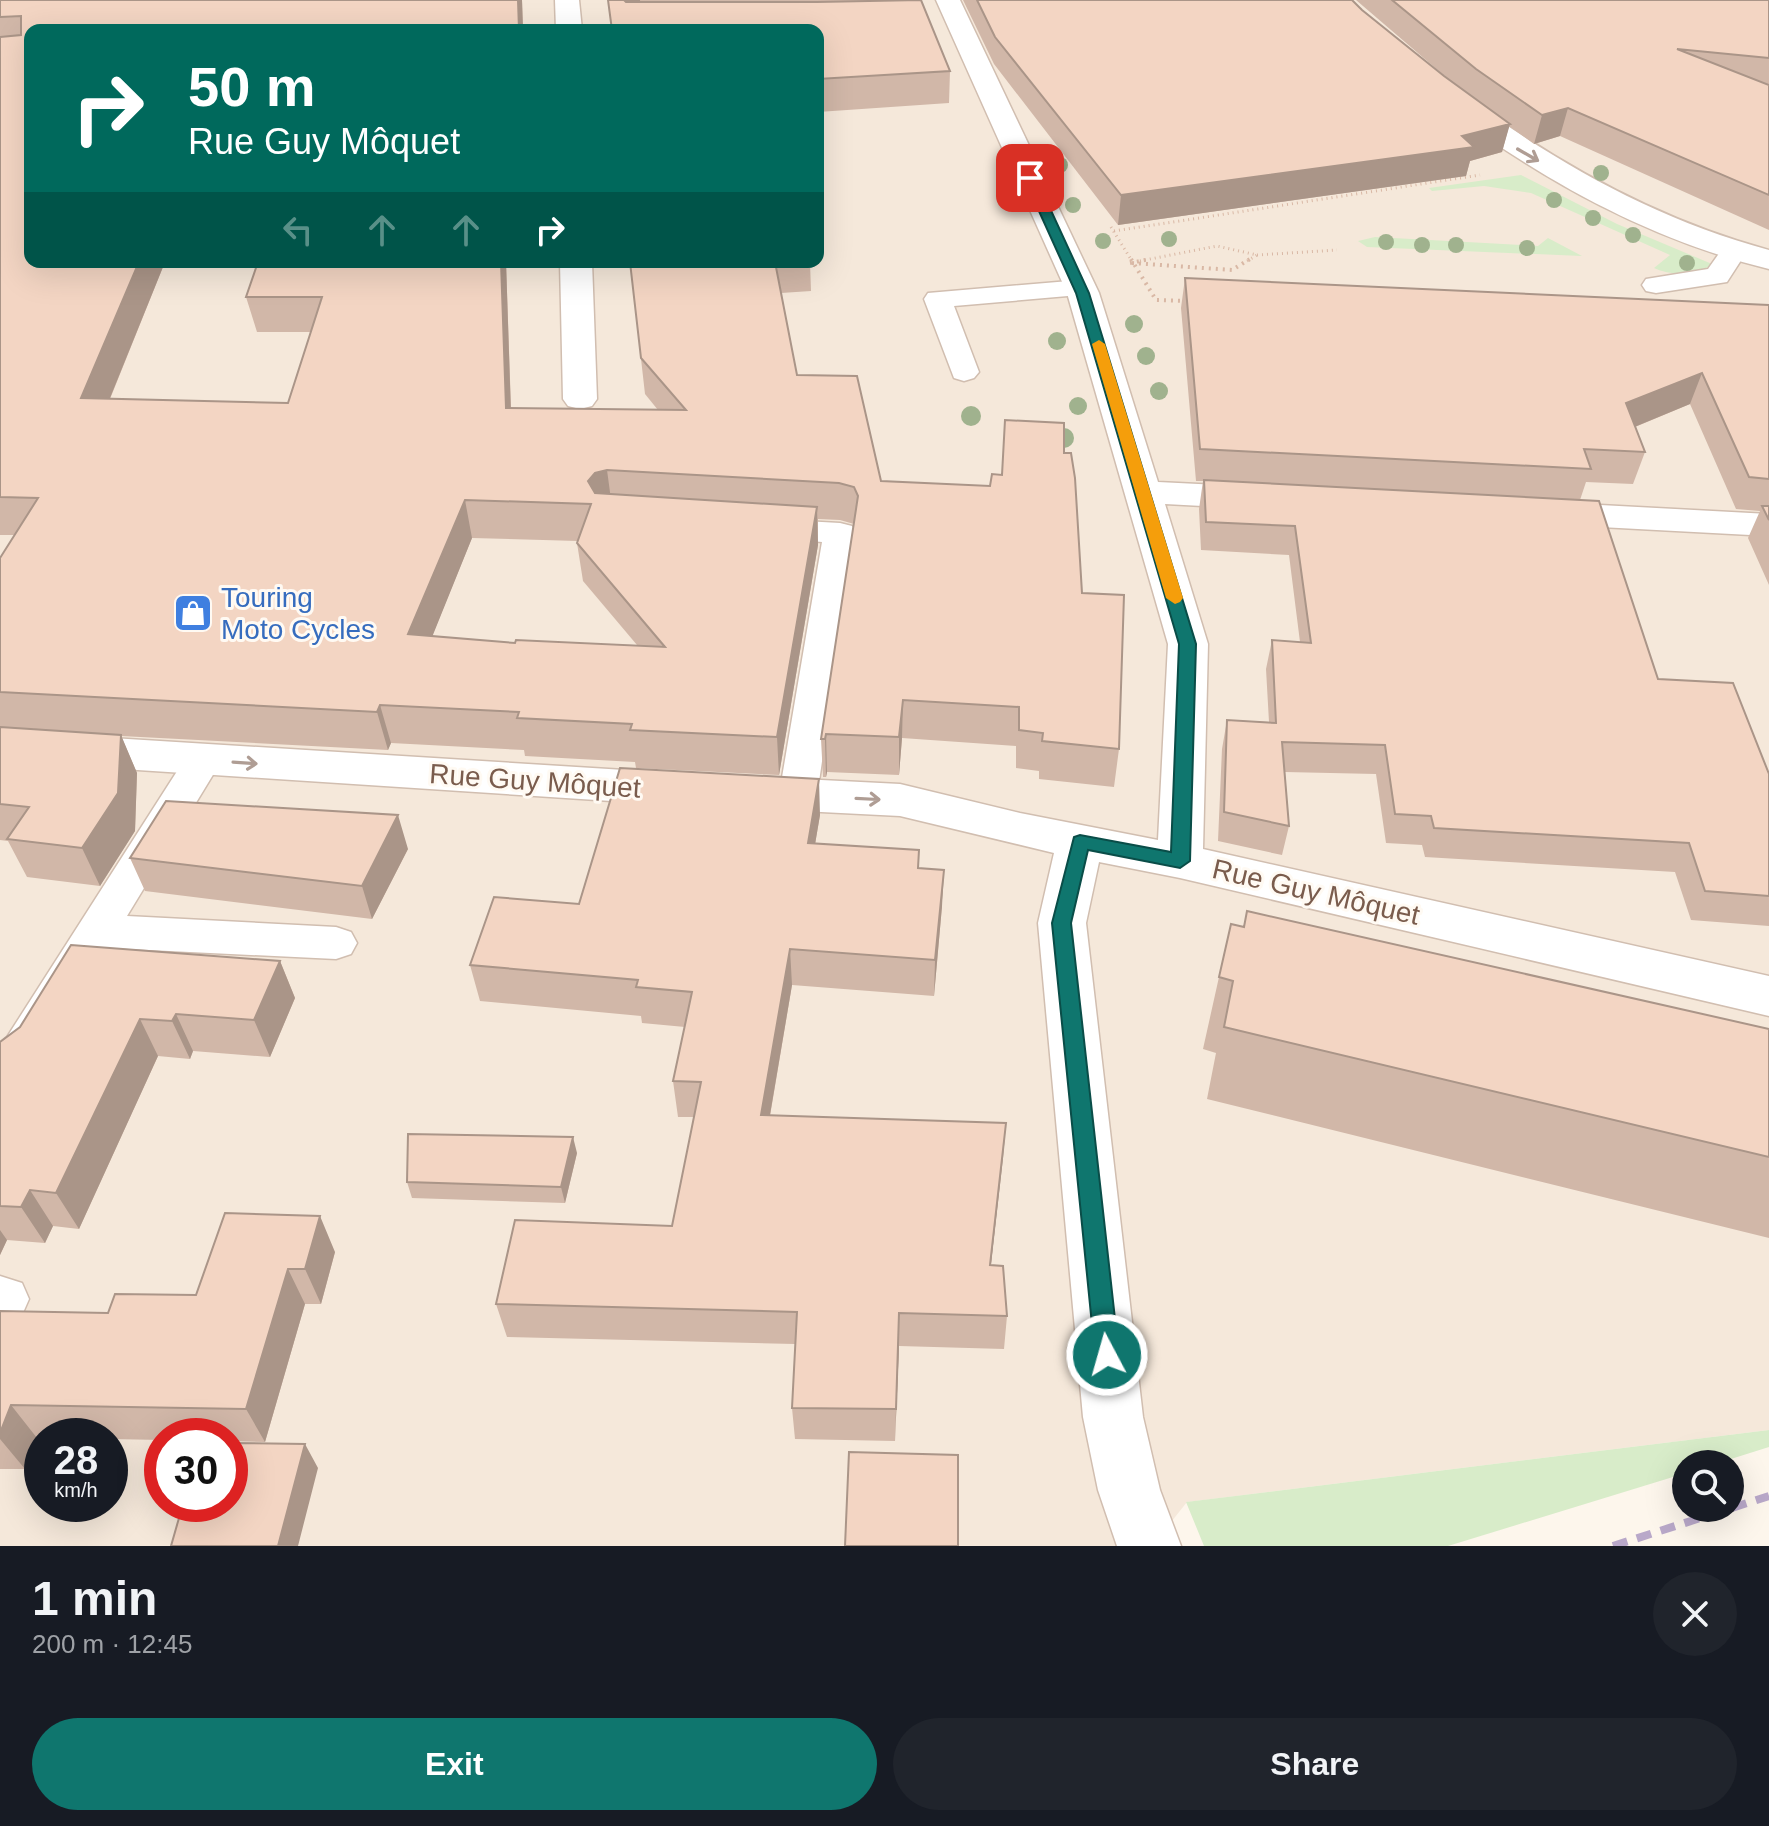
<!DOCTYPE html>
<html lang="en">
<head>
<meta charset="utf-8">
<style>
	:root { --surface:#171b24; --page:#20242c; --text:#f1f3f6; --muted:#9ea1a6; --accent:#0f766e }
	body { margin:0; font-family:Arial,sans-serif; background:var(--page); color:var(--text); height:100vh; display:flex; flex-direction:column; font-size:30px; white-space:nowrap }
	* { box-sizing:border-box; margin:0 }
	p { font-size:26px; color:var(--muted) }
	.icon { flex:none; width:44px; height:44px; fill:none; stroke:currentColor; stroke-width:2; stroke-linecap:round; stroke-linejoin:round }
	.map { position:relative; height:1546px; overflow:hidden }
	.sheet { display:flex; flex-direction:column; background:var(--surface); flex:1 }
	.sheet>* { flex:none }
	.guide { position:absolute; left:24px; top:24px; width:800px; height:244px; border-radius:16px; box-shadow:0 8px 32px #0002; background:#00695c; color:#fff; overflow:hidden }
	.fabs { position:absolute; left:1672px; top:1450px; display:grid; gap:16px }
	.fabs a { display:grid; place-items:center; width:72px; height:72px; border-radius:50%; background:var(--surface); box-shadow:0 8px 32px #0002; font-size:40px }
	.speed { position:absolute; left:24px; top:1418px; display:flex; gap:16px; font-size:40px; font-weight:700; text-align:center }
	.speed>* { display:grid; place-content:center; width:104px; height:104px; border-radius:50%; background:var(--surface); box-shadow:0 8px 32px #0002; line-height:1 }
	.speed small { font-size:20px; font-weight:400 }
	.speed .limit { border:12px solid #d22; background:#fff; color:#111 }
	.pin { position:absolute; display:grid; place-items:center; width:68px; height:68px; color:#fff; margin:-34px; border-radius:16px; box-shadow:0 4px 12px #0006 }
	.me { position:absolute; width:88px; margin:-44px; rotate:354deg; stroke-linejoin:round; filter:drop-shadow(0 0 6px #0008) }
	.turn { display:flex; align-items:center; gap:28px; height:168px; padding:0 32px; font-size:36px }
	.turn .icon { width:104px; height:104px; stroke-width:2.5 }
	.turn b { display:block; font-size:56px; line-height:68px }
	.lanes { display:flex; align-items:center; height:76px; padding:0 32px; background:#0003; justify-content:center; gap:40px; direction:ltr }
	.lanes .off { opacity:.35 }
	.round { display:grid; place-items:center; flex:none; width:84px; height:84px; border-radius:42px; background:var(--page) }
	.summary { display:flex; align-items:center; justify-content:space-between; height:136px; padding:0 32px }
	h1 { font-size:48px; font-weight:800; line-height:60px }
	.button { display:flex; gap:16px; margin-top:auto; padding:16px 32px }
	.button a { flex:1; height:92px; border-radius:48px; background:var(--accent); color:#fff; font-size:32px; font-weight:800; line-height:92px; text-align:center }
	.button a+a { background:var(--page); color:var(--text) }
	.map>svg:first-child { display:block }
</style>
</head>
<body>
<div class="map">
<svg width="1769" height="1546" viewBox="0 0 1769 1546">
	<rect width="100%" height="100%" fill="#fdf6ec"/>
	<path fill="#f5e8da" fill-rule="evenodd" d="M0,0h1769v1430l-582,72 -35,44h-1152zM30,30h788v232h-788zM42,1436h68v68h-68zM162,1436h68v68h-68z"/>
	<path fill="#d8ecc9" d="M1521,175l96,49 95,40c-14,12 -41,12 -58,4l16,-13 -139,-62 -47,-7 -52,5 -3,-3z
		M1375,237l163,9 10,-8 34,18 -215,-9 -9,-6z
		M1769,1430v17l-54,17h-29v9l-238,73h-244l-18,-44z"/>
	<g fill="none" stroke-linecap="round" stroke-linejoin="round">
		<g stroke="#d1beb0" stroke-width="3">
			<path id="service" d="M1734,243l9,2 4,6 -20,31 -71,11 -10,-2 -4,-6 4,-6 62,-10 17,-24z
				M1081,280l10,2 4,6 -4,6 -137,12 25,66 -5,6 -10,3 -10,-3 -30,-79 4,-6z
				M768,519l72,4 12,3 4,7 -39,262 -5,10 -14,4 -14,-4 -5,-10 43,-253 -66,-6 -4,-7 4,-7z
				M203,747l13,4 6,9 -95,156 209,11 15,5 6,11 -6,11 -15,5 -228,-11 -69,115 -23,18 -16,5v-43l7,-6 183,-286z
				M0,1276l22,7 7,16 -7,16 -22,7z"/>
		</g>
		<g stroke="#d1beb0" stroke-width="3">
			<path id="minor" d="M555,0h24l3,30h-26z
				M936,0h24l139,293 59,189 101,5 13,3 6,8 -6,8 -13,3 -94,-5 43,140 -5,205 566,127v40l-589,-138 -81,-16 -13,61 57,494 17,73 21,56h-64l-19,-56 -15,-73 -45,-494 16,-70 -154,-37 -139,-7 -16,-5 -6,-11 6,-11 16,-5 139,7 120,29 138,27 10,-196 -101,-351z
				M1457,95l10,2c92,68 191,123 302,153v19c-119,-29 -224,-87 -322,-160l-3,-6 3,-6z
				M560,262h32l5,137 -5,7 -12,3 -12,-3 -5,-7z
				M1544,502l225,12v22l-225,-12 -13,-3 -6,-8 6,-8z
				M0,731l673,42 16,5 6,11 -6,11 -16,5 -673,-44z"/>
		</g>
		<path stroke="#d9b8a5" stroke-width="3" stroke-dasharray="1 4" stroke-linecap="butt" d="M1111,227l21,34
			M1114,231l366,-56
			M1257,255l80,-5
			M1140,261l77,-15 40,9 -10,6"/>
		<path stroke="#d9b8a5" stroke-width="4" stroke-dasharray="2 5" stroke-linecap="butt" d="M1131,259l25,41 32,1
			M1130,263l20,-4
			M1132,263l100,7 18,-11"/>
		<use href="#service" fill="#fff" fill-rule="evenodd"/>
		<use href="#minor" fill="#fff" fill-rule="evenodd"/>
		<path stroke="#b9a8c9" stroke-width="8" stroke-dasharray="15 10" stroke-linecap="butt" d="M1613,1546l156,-50"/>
	</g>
	<g fill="#a0b28e">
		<circle cx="1060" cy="165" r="8"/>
		<circle cx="1601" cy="173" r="8"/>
		<circle cx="1554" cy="200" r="8"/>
		<circle cx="1073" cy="205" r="8"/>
		<circle cx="1593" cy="218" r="8"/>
		<circle cx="1633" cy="235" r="8"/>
		<circle cx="1169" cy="239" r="8"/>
		<circle cx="1103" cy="241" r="8"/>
		<circle cx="1386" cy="242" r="8"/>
		<circle cx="1422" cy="245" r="8"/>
		<circle cx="1456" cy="245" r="8"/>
		<circle cx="1527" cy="248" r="8"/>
		<circle cx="1687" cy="263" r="8"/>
		<circle cx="1134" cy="324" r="9"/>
		<circle cx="1057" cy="341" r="9"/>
		<circle cx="1146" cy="356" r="9"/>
		<circle cx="1159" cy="391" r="9"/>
		<circle cx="1078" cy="406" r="9"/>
		<circle cx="971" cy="416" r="10"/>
		<circle cx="1064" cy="438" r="10"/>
	</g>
	<path fill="#d1b7a8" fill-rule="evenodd" d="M0,0h522l1,30h-493v232h135l-55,137 178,4 23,-71h-54l-11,-35 260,-35 5,146 147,2 -13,-16 -15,-132h180l1,29 -30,2 16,82 84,106 109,5 12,-11 62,-22 18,140 37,156 -5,38 -75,-8v-8l-23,-3v-22l-114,-8 -3,37 -72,-3 -1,5h-3l-2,-38 33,-215 -14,-4 -22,-1v26l-39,230 -143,-7 -1,-6 -110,-6 -1,-6 -133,-7 -3,7 -267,-14 16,37 -2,58 -35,55 -73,-9 -19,-36 -8,-1v-282l15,-23h-15zM472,538l106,3 -1,2 6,38 54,64 -122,-2 -83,-7z
		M608,0h313l29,71 -1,32 -131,9v-82z
		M963,0h389l10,10 92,74 -98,-84h413v230l-209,-94 -26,8 -25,-18 -7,26 -32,9 -4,15 -348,49 -124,-161z
		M1185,278l584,27v280l-21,-47 12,-27 -24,-2 -46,-105 -55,23 10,25 -12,32 -47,-2 -6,18 78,179 111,95v152l-78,-6 -16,-48 -250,-15 -3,-12 -36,-2 -10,-69 -91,-2 4,54 -7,29 -64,-14 4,-92 5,-29 42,2 -3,-53 6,-29 28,2 -11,-87 -88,-5 -2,-41 4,-28h-7l-15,-173z
		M820,815l-5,29 104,24 23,38 -8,90 -142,-11 -22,131 236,7 -15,142 16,51 -3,33 -105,-3 -4,95 -100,-2 -3,-31 3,-64 -288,-7 -11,-33 176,-78 22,-109h-16l-5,-36 12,-54 -43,-4 -1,-7 -161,-15 -10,-36 109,-61z
		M408,849l-36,70 -227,-28 -15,-33z
		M280,961l15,37 -25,59 -77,-6 -3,8 -32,-3 -79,173 -26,-3 -8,17 -38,-3 -7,15v-213z
		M1219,977l550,52v209l-562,-139 9,-46 -13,-4z
		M577,1153l-12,50 -153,-5 -5,-16z
		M335,1252l-14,52h-16l-40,138 -35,-1v-5h-68v4l-52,-1v-3h-68v2h-5l-12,31h-25v-158l108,2 88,-18z"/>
	<path fill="#aa9588" d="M518,0h4l1,30h-4z
		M623,0h17l2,19z
		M1568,108l-8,28 -26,8 8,-29z
		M1510,124l-8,28 -32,9 -4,15 -348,49 3,-30 341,-59z
		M139,262h26l-70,173 -14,-37z
		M501,262h5l6,183 -6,-37z
		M1702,373l-12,31 -75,31 11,-32z
		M607,470l5,37 -18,11 -6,-37 7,-8z
		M465,500l7,38 -54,134 -10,-38z
		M817,507l1,38 -39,230 -2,-38z
		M903,700l-1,38 -3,37v-38z
		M380,705l11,38 -3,7 -11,-38z
		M826,734l1,38 -1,5 -1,-38z
		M121,735l16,38 -2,58 -35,55 -18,-38z
		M819,779l1,36 -11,65 -1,-37z
		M398,815l10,34 -36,70 -10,-33z
		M944,870l-2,36 -8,90 1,-36z
		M790,949l2,36 -28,165 -3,-35z
		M280,961l15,37 -25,59 -16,-37z
		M176,1014l17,37 -3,8 -18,-38z
		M140,1019l18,37 -79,173 -23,-36z
		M1006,1123l-3,35 -16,140 3,-33z
		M573,1137l4,16 -12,50 -4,-16z
		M30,1190l23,36 -8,17 -24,-36z
		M320,1216l15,36 -14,52 -16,-35z
		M0,1230l7,10 -7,15z
		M288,1269l17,35 -40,138 -19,-33z
		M899,1313v33l-4,95z
		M11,1405l26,33 -12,31 -25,-30v-6z
		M305,1444l13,24 -20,78h-20z"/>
	<path fill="#f3d5c3" stroke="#aa9588" stroke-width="2" fill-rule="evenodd" d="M0,0h518l1,30h-489v232h109l-58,136 207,5 34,-106h-76l12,-35h243l5,146 180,2 -45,-52 -11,-96h145l22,113 60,1 24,105 109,5 2,-12 10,1 3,-55 59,3v30h7l4,25 7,115 42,2 -5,154 -77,-8 1,-8 -24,-3v-23l-116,-7 -4,37 -73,-3 -1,5h-4l37,-243 -4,-9 -15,-4 -232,-13 -12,3 -7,8 7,12 222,14 -40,230 -147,-7 2,-6 -115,-6 2,-6 -139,-7 -3,7 -377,-20v-134l38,-60 -38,-1v-460l21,-2v-19l-21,1zM465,500l126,4 -14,39 88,104 -149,-7 -1,3 -107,-9z
		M608,0h16l2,2h191l104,-2 29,71 -132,8v-49h-206z
		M977,0h375l10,10 82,66 66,48 -48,12 12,11 -353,48 -126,-158z
		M1392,0h377v58l-92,-9 92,36v110l-201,-87 -26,7 -66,-46z
		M1185,278l584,27v174l-20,-2 -47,-104 -76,30 19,49 -61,-3 7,20 -391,-20z
		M1204,480l395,21 59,178 75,4 36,91v122l-64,-5 -16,-48 -255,-15 -3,-12 -36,-2 -10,-69 -103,-3 7,84 -65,-14 3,-92 49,3 -4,-83 39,3 -16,-117 -89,-4z
		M1762,506h7v14z
		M0,727l121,8 -3,58 -36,55 -75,-9 22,-32 -29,-3z
		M620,768l199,11 -11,64 111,7 -1,18 26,2 -9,90 -145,-11 -29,166 245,8 -16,142 13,1 4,50 -108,-3 -3,96 -104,-1 5,-96 -301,-8 19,-84 157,6 29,-144 -28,-1 19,-89 -56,-5 2,-7 -168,-15 24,-68 85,7z
		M166,801l232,14 -36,71 -232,-28z
		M1247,911l522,118v128l-545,-130 9,-46 -14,-4 12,-53 13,3z
		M71,945l209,16 -26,59 -78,-6 -4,7 -32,-2 -84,174 -26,-3 -9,17 -21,-1v-164l20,-15z
		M408,1134l165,3 -12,50 -154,-5z
		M225,1213l95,3 -15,53h-17l-42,140 -235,-4 -11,28v-122l108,2 7,-19 81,1z
		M230,1443l75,1 -27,102h-107l12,-42h47z
		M849,1452l109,3v91h-113z"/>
	<defs><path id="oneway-shaft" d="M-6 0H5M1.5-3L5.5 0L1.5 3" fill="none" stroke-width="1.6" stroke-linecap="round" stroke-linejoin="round" transform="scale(2)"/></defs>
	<g stroke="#af9d94">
		<use href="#oneway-shaft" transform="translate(1528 155) rotate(30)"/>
		<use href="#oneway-shaft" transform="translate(245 763) rotate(4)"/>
		<use href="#oneway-shaft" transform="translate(868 799) rotate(3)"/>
	</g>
	<path fill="#0f766e" stroke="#0a4d48" stroke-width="2" d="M1030,175l6,3 53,115 107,351 -6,217 -10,7 -92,-18 -17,73 48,432 -3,8 -9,3 -9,-3 -3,-8 -43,-432 22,-86 6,-2 91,17 8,-208 -103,-351 -52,-115z"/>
	<path fill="#f59e0b" d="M1099,340l6,4 78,254 -3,4 -5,2 -9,-6 -74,-254z"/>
	<defs>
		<g id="shop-square" transform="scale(2)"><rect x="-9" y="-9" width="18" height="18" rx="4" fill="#3f7fe0" stroke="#fffaf3"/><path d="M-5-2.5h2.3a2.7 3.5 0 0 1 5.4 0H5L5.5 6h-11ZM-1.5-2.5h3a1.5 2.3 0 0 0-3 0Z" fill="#fff"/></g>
	</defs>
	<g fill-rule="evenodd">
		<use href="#shop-square" x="193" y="613"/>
	</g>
	<g text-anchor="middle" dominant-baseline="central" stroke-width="6" stroke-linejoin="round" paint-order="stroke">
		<g font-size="28" fill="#366cbe" stroke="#fffaf3" text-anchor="start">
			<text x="221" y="597">Touring<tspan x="221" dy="32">Moto Cycles</tspan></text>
		</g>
		<g font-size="28" fill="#7a5c4d" stroke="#fffaf3">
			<text transform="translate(535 781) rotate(4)">Rue Guy Môquet</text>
			<text transform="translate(1316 892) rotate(13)">Rue Guy Môquet</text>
		</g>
	</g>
</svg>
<div class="fabs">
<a><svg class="icon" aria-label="search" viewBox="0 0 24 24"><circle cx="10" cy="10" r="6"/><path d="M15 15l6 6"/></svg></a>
</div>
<div class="speed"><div>28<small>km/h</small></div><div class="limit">30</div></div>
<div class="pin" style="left:1030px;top:178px;background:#d93025"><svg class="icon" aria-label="arrive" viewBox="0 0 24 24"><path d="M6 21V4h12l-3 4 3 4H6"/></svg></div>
<svg class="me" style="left:1107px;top:1355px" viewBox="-20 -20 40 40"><circle r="17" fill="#0f766e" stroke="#fff" stroke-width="3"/><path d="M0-11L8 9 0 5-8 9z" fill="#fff"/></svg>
<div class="guide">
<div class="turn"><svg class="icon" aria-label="right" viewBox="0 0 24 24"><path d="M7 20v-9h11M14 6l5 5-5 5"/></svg><div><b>50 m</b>Rue Guy Môquet</div></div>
<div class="lanes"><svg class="icon off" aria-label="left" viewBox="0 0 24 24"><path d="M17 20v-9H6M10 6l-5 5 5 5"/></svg><svg class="icon off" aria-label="ahead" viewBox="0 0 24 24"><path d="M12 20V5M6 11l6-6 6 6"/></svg><svg class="icon off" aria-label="ahead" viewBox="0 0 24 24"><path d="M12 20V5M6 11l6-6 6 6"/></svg><svg class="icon" aria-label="right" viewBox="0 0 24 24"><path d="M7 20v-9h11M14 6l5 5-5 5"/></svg></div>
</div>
</div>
<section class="sheet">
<div class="summary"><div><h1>1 min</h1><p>200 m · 12:45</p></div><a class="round"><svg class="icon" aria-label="close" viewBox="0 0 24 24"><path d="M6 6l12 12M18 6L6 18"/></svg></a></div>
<div class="button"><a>Exit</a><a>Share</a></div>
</section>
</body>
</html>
